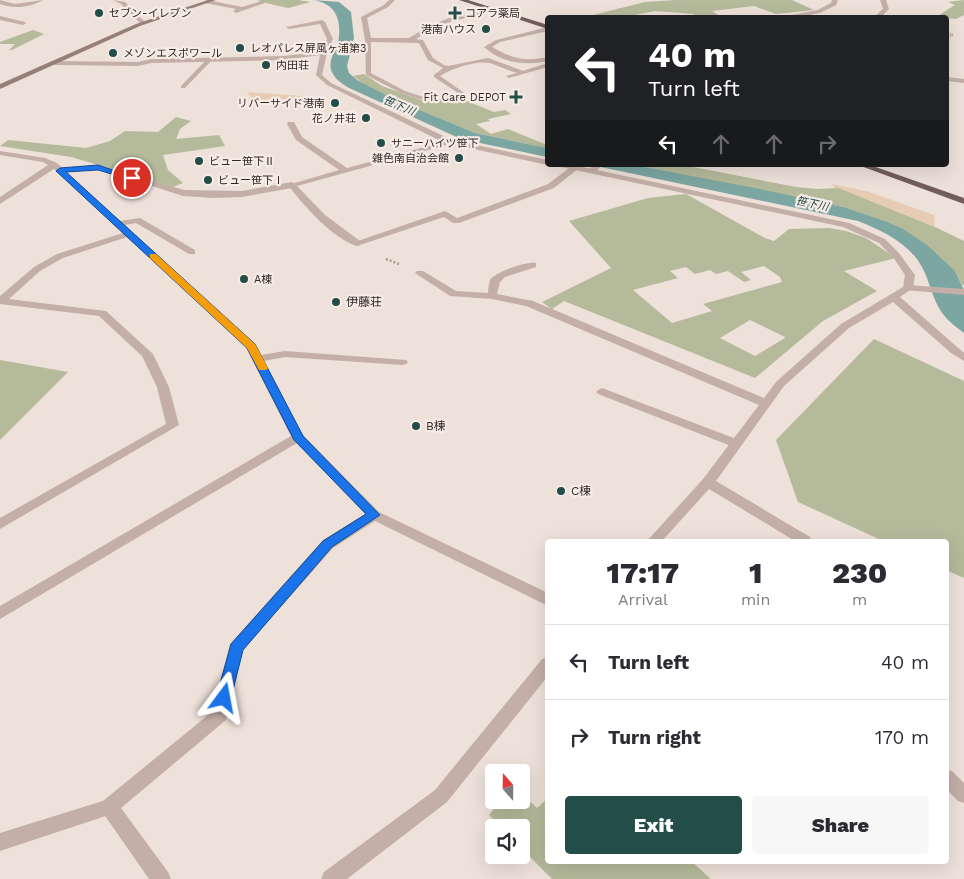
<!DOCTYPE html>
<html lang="en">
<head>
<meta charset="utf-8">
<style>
	:root { --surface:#fff; --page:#f7f7f7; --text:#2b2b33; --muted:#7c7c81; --line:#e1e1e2; --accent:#224d49 }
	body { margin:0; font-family:"Work Sans","Noto Sans JP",sans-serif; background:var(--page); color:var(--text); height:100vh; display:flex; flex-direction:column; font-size:19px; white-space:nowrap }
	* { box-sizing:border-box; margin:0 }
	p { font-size:16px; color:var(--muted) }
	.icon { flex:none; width:28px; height:28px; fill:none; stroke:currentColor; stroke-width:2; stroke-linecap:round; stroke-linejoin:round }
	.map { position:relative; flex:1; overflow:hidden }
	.details { position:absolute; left:545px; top:539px; width:404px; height:325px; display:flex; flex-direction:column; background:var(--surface); border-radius:5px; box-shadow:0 5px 20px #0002 }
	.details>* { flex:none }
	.top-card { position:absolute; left:545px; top:15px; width:404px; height:152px; border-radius:5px; box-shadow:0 5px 20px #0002; background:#202124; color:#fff; overflow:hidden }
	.needle { width:32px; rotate:340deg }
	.buttons { position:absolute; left:485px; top:764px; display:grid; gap:10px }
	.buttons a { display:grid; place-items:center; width:45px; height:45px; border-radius:5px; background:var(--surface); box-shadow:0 5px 20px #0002; font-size:25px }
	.pin { position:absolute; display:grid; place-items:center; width:42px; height:42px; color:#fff; margin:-21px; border:2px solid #fff; border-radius:50%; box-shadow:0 1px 5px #0007 }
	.me { position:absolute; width:55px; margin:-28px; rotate:13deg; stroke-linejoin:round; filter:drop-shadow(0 0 4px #0008) }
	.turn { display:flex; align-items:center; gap:18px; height:105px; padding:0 20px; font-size:22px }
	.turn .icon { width:65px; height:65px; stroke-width:2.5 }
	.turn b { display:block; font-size:35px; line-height:42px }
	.lanes { display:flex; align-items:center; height:48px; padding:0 20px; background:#0003; justify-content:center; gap:25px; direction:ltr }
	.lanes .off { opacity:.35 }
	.eta { display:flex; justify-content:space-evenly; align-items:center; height:85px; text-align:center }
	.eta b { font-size:30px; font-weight:800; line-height:35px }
	.action { display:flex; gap:10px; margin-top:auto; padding:10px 20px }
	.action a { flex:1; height:58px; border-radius:5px; background:var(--accent); color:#fff; font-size:20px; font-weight:800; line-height:58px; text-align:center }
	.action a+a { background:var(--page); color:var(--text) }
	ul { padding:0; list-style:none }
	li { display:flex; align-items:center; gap:15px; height:75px; padding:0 20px; border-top:1px solid var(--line) }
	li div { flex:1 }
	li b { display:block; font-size:19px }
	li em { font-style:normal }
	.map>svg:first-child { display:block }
</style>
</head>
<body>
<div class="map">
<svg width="964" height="879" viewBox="0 0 964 879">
	<rect width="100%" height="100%" fill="#ede1d9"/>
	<path fill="#b5ba9b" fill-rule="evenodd" d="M261,0h37l13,2 -23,6 -31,-7z
		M675,0h117l22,10 -38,4 -22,-8 -42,5 9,6h-24l-4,-3 -38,-3 -30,6h-40l60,-15z
		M964,0v15l-8,4 -20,-2 19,-12 -7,-3z
		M33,30l11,4 -32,16h-3l6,-6h-15v-2z
		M364,74l18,12 45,16 27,-6 40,16 11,-2 6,4 -23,5 2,2 -14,3 15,10 17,-5 39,16v3l-72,-15 -82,-34 -28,-14 -12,-9z
		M176,117l15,4 -11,8 -4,10 43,-4 6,11 -62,9 5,15 15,13 -10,4 -102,-30 -71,-11 8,-6 78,8 24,-7 15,-10 33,1z
		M634,165h49l113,22 21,2 22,-1 96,39 29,14v44h-2l-7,-14 -112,-64z
		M686,194l79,44 9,3 15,-12 40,-1 17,3 20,7 30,20 -52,13 33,20 -54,30 -68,57 -191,-77 -12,8 -10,-7 69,-34 -42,-47 79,-23zM764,266l16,11 2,5 -79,22 9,7 -40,12 -39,-33 45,-12 -8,-7 16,-4 9,7 15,-4 6,4 12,-3 16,11 7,-2 -10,-8zM750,320l35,17v1l-30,18 -35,-18z
		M874,339l90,42v197l-18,-8v-29h-63l-85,-39 -22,-62z
		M0,360l68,12 -68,68z
		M521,793l16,15 10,-9 1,62h143l20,18h-159l-31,-31v-20l-20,-1 -12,-12 12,-15h20z"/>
	<path fill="#e5ccb3" d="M247,92l55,4 1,2 -49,4z
		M832,184l34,7 68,24 1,12 -96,-39h-4z"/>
	<path fill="#7ca6a1" d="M313,0l26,2 12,10 3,26 -7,28 2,7 8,7 36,19 82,34 72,15v9l-86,-18 -114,-52c-5,-4 -11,-7 -14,-13 -8,-13 5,-25 6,-38 2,-20 -6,-33 -26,-36z
		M591,165h43l121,23 88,19 44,15 16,7 24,16 28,26 9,19v43c-9,-7 -19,-14 -25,-25 -8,-14 -11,-33 -20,-46 -14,-21 -39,-32 -61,-41z"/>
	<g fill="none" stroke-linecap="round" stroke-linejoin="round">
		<path stroke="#af9991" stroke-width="2" stroke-dasharray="1 1" stroke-linecap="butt" d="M946,32l7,3 -7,3"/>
		<path stroke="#af9991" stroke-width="2.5" stroke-dasharray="2 2" stroke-linecap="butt" d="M386,259l13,5"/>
		<path fill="#c3afa7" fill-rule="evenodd" d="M0,0l15,4 28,-4c-13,8 -29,9 -43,4z
			M207,0l35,7 20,-6 3,2 -29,10 -3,-2 3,-2 -31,-6z
			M389,0h6l-7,7 -21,11 4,20h38l20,-12 20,-8 48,-9v2l-44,10 -19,7 -18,11 7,1 10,18 11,7 4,1 40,-8 38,14c-8,5 -27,-7 -37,-9 -12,-3 -39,6 -49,13l23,16 1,1 -3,2 -27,-18v-2l9,-7 -15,-8 -9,-17 -48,-1v31l34,18 25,8 -4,2 -25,-8 -35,-18 -1,-35 -4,-23 23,-12z
			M832,0h6l-2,5 -16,8h-4v-2l15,-8z
			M880,0h6l3,9 -9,9h-7l10,-9z
			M322,20l3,2 8,17 -6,14 -3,2 -3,-2 6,-14 -7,-15 -31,5 -3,-2z
			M548,27v4l-48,11 -8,5c19,11 33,15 56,10v4c-24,5 -46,2 -64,-14l12,-7z
			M208,58l5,1 -28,29h-4v-2z
			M99,165l85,25 58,1 50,-9 4,3 -4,3 -50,9 -29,1 -30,-2 -84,-27 -39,4 -4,-2 4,-2z
			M593,165h9l-7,8h-6l-1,-2z
			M572,166l7,2 -25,20 -95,35h-6l-9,-6 -87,29 -5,-3 93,-32 12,7 91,-34z
			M908,285l56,4v6l-60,-5v-4z
			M602,388l137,52 2,3 -6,4 -4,-1 -133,-52 -2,-2 2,-2z
			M109,799l6,2 3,6 -3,6 -115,38v-18z"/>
		<path fill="#c3afa7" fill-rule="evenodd" d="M113,0l12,2 20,20v2h-4l-20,-20z
			M818,10l2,3 -27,5h-17z
			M0,16l25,6 1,1 -3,2 -23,-5z
			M324,51l3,2 -5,22 9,8 121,57 96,20v5h2h-2l-98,-21 -153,42 28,29 35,26v4l-3,1c-24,-7 -54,-41 -69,-61l51,-15 -43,-30 -9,-16 1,-2h6l8,15 45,31 96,-26 -116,-57 -11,-10 4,-20 -36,5 -133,3 -13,3 -83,-1 -3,-2 3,-2 83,1 13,-3 133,-3z
			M548,63v4l-39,11 -3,-2z
			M946,77l18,2v4l-18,-2z
			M0,151l45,7 12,5 63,58 20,-3 55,32v4h-6l-53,-31 -11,2 130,119 6,11 24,-4 121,9 2,2 -2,2 -4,1 -117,-8 -21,4 39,74 76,77 169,81v13l-173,-85 -42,27 -90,102 -17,70 -105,88 47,64 3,7h-22l-46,-66 -3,-6 3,-6 110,-90 17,-67 93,-104 42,-26 -68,-71 -297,176v-13l291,-170 -45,-88 -119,-111 -64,21 -23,13 -31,28 97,12 47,43 16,33 10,38 -179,104v-11l166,-94 -9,-37 -15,-31 -43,-40 -99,-12v-8l34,-29 23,-13 66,-21 -69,-64 -54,35v-7l48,-32 -5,-3 -43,-7z
			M557,165h16l276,58 36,16 14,14 16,22 -2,13 -13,9 64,56v8l-13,-8 -58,-51 -44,26 -65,58 -68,95 94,56 2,4h-17l-86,-52 -47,52h-15l56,-62 56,-74 -233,-99 -34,-7 -42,-3 -35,-23 2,-2h6l33,20 32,2c0,-4 1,-9 2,-13 5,-8 37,-19 46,-17v4l-31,10 -5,5 -3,12 36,7 231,97 12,-16 65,-58 62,-37 2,-12 -12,-18 -14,-14 -36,-16 -282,-60z
			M548,658v18l-101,126 -100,77h-26l3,-7 111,-82 107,-131z
			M946,769l6,2 12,12v20l-6,-2 -12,-12z"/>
		<path fill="#977f79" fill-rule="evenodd" d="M208,0h8l-76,26 -140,63v-5l136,-60z"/>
		<path fill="#715d59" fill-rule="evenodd" d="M459,0h9l80,25v4z
			M858,165h12l94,33v6z"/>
	</g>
	<path fill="#1a73e8" stroke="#114b97" d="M98,165l38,13 -4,2 -34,-10 -32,2 189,172 48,92 77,79 -48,32 -89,103 -12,48 -2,5 -5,2 -5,-2 -3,-5 15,-54 92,-103 43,-27 -72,-74 -47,-92 -191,-177 4,-3z"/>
	<path fill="#f59e0b" d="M150,254h6l99,90 13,24 -2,2h-7l-12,-22 -97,-90z"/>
	<g fill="#224d49" stroke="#f6ebe5" stroke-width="2">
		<circle cx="99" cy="13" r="5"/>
		<path d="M452.5 5.5h5v5h5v5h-5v5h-5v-5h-5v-5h5z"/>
		<circle cx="486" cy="29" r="5"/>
		<circle cx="240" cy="48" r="5"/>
		<circle cx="113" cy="53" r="5"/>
		<circle cx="266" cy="65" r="5"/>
		<path d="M513.5 89.5h5v5h5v5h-5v5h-5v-5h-5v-5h5z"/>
		<circle cx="335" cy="103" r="5"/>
		<circle cx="366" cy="118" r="5"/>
		<circle cx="381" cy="143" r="5"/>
		<circle cx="459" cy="158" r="5"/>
		<circle cx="199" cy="161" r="5"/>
		<circle cx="208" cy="180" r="5"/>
		<circle cx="244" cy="279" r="5"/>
		<circle cx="336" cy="302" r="5"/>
		<circle cx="416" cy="426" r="5"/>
		<circle cx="561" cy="491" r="5"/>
	</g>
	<g text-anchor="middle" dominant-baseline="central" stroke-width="4.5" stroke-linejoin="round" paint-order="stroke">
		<g font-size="11" fill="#312826" stroke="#f6ebe5" text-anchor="start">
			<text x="109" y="13">セブン-イレブン</text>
			<text x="465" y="13">コアラ薬局</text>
			<text x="476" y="29" text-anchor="end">港南ハウス</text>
			<text x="250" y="48">レオパレス屏風ヶ浦第3</text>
			<text x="123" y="53">メゾンエスポワール</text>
			<text x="276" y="65">内田荘</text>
			<text x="506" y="97" text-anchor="end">Fit Care DEPOT</text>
			<text x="325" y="103" text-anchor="end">リバーサイド港南</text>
			<text x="356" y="118" text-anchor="end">花ノ井荘</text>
			<text x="391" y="143">サニーハイツ笹下</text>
			<text x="449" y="158" text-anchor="end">雑色南自治会館</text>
			<text x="209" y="161">ビュー笹下Ⅱ</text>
			<text x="218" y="180">ビュー笹下Ⅰ</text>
			<text x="254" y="279">A棟</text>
		</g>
		<g font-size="11" font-style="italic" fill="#224d49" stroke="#f6ebe5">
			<text transform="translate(399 106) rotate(23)">笹下川</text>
			<text transform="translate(812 204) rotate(12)">笹下川</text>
		</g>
		<g font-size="12" fill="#312826" stroke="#f6ebe5" text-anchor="start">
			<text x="346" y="302">伊藤荘</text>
			<text x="426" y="426">B棟</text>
			<text x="571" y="491">C棟</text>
		</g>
	</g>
</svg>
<div class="buttons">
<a><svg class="needle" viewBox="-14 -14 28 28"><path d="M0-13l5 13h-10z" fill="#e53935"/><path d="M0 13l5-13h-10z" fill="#7c7c81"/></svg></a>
<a><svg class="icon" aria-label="sound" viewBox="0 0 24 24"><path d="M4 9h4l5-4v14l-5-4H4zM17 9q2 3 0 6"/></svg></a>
</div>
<div class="pin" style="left:132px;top:178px;background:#d93025"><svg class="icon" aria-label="arrive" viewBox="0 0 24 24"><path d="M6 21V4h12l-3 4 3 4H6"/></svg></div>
<svg class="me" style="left:224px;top:698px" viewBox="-20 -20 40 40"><path d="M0-17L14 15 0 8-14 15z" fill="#1a73e8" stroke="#fff" stroke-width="4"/></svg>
<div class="top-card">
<div class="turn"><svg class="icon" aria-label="left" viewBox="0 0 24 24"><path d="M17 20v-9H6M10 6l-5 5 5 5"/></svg><div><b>40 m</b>Turn left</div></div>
<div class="lanes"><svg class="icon" aria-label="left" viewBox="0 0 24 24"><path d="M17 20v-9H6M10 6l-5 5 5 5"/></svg><svg class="icon off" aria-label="ahead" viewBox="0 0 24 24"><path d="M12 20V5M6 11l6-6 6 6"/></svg><svg class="icon off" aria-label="ahead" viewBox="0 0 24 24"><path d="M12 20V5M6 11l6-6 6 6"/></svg><svg class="icon off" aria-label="right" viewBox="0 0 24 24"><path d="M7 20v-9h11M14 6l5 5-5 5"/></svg></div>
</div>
<section class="details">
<div class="eta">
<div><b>17:17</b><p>Arrival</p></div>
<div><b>1</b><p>min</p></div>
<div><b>230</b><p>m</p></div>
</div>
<ul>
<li><svg class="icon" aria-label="left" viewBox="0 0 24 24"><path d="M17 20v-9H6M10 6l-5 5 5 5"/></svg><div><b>Turn left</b></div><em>40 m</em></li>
<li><svg class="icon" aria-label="right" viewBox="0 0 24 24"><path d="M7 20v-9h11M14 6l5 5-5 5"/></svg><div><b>Turn right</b></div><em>170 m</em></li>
</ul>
<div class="action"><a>Exit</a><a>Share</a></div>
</section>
</div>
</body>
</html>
